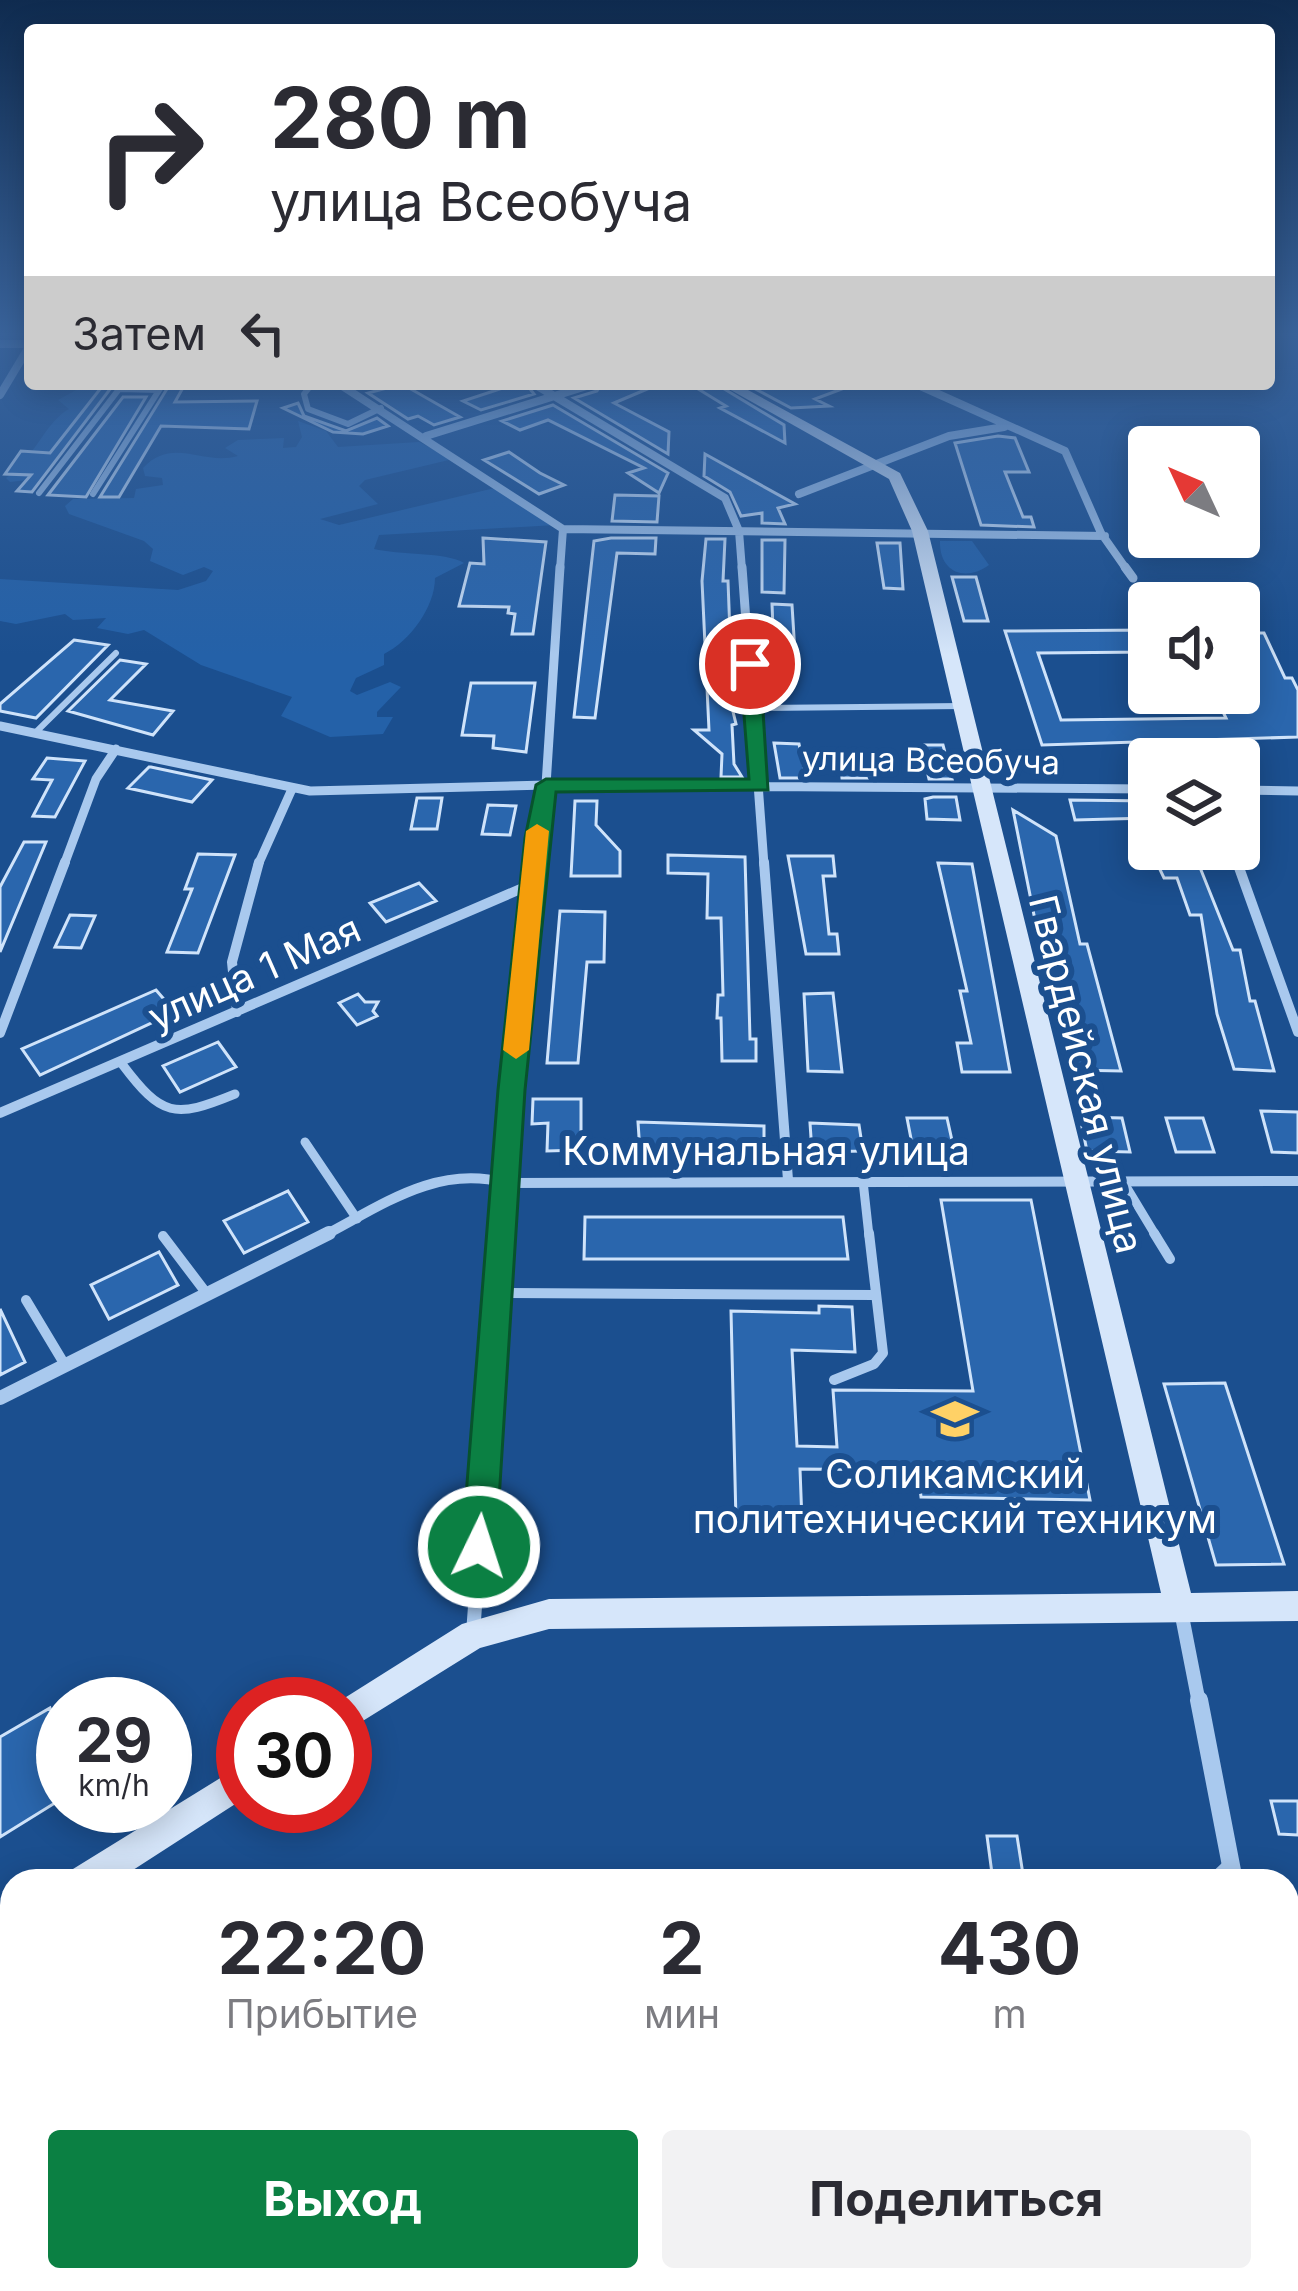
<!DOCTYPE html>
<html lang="ru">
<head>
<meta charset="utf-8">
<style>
	:root { --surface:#fff; --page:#f2f2f3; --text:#2b2b33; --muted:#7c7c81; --accent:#0b8043 }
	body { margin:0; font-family:Inter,sans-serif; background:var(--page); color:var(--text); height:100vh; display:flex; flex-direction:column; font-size:45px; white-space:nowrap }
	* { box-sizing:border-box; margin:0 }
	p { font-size:39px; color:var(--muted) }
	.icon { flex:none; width:66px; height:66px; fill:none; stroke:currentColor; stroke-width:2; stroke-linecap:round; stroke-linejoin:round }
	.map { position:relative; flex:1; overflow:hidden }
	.sheet { position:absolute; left:0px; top:1869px; width:1299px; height:423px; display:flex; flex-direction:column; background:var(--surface); border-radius:36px 36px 0 0; box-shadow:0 6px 30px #0003 }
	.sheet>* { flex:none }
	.banner { position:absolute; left:24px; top:24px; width:1251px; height:366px; border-radius:12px; box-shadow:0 6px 30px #0003; background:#fff; color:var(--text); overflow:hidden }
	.needle { width:78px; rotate:314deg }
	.controls { position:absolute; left:1128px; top:426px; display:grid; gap:24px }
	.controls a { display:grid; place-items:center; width:132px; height:132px; border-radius:12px; background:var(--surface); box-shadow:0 6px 30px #0003; font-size:60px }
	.speed { position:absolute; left:36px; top:1677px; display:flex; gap:24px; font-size:60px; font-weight:700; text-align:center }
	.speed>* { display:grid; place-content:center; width:156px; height:156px; border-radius:50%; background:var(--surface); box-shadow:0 6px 30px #0003; line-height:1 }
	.speed small { font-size:30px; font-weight:400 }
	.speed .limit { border:18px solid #d22; background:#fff; color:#111 }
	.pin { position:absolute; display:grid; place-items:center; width:102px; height:102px; color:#fff; margin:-51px; border:6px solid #fff; border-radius:50%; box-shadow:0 3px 12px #0007 }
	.me { position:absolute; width:132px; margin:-66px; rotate:4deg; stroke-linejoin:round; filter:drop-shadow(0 0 9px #0008) }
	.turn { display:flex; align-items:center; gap:42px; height:252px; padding:0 48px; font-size:54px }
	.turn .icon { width:156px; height:156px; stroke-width:2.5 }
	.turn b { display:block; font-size:84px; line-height:102px }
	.then { display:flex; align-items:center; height:114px; padding:0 48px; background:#0003; gap:24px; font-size:45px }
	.eta { display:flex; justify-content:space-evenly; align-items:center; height:204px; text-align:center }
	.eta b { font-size:72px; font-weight:700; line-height:84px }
	.primary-button { display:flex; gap:24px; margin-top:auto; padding:24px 48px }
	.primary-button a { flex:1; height:138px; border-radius:12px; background:var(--accent); color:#fff; font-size:48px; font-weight:700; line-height:138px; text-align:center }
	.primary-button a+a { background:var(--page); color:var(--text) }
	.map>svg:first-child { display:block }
</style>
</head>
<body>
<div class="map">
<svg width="1298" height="2291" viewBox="0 0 1298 2291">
	<rect width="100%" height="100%" fill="#1b4f8f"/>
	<path fill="#2461a8" d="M87,384h17l-77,96 -17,2 -4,-4c28,-19 40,-57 63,-69l-11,-9z
		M298,421l28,10 12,16 81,-5 34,17 -88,21 -6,6 19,18 -58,15 19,6 160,-38 57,38 -177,10 -5,14c24,6 73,3 90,14l-29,15c0,29 -25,63 -51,76v11l-28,13 -6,13 7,4 33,-13 11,5 -24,25v5h16l-10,17 -53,3 -49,-21 11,-19 -91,-32 -57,-35 -16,4 -31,-6 9,-10 -33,2 -8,-6 -49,10 -16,-3v-42l178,11 28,-9 7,-10 -9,-4 -21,8 -33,-14 3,-12 -9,-8 -75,-27 -4,-8 8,-7 61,-1 2,-9 27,-4 -1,-7 -17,-2 -2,-8c30,-32 59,-2 95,-12l-13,-8 13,-8 46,-2 -1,10 13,-1 6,-10z
		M940,541h32l17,24c-25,18 -50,6 -49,-24z"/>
	<path fill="#2a66ad" stroke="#cfe3fa" stroke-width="3" d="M104,384h10l-82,108 -15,-1 14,-16 -26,-1 16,-23 29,2z
		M170,384h15l-10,18 82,-1 -8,28 -88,-3 -42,71h-19z
		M402,384l58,33 -26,8 -16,-9 -10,3 -40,-26z
		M515,384h11l8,10 -53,16 -18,-9z
		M601,384h58l-45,19 55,29 -1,22 -94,-56 23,-7z
		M690,384h26l68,41 1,18 -65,-35 6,-2z
		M746,384h104v2l-35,13 14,7 -38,2z
		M123,397h23l-60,100 -38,-2z
		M298,403l6,13 42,15 31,-13 11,8 -25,8 -30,-2 -50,-24z
		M553,405l115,68 -9,20 -31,-20 16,-5 -96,-48 -28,10 -18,-9z
		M998,436l17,2 14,34h-24l18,45h8l3,10 -53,-2 -26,-82z
		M509,452l31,21 24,12 -25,9 -55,-34z
		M705,454l90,50 -17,4 7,16 -23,-1v-10l-21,3 -11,-24 -26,-16z
		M615,495l44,1 -2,26 -45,-1z
		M483,538l63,4 -13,92h-21l3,-20 -7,-1 1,-6 -50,-1 11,-43 14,1z
		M611,538h45l-1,16 -38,-1 -22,165 -21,-1 20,-176z
		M706,539h19l-2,42h5l4,106h-5l9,37 -4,1 2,39 8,13h-21l1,-23 -28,-24h15l-7,-149z
		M762,540h23l-1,53 -22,-1z
		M877,543h23l3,46 -19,-1z
		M952,577h24l12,44h-24z
		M772,604l20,1 3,48h-21z
		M1149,630v22l-111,1 23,67 165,-2 -12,-25h25v-15h17l-17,-45h25l21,45h7l6,12v47l-256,8 -37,-114z
		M74,640l34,5 -72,73 -36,-7v-7z
		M120,660l26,4 -36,36 63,11 -20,24 -85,-24z
		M471,683h64l-9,69 -33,-4 1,-12 -32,-1z
		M774,743l25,1 7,34h-26z
		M921,745h22l9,34h-23z
		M840,755l29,1 2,22h-29z
		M47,758l38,3 -30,56 -22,-1 19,-36 -19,-1z
		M149,767h2l61,13 -20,22 -64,-14z
		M933,797h23l4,23 -33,-1 -2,-20z
		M417,798h25l-5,31h-26z
		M1070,800l79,1v17l-74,2z
		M575,801h22l-1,24 24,26v25h-49z
		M488,805l28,1 -6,29 -28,-1z
		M1013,810l43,26 24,108h7l34,127 -49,-1 -14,-104 -14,-1z
		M24,842h22l-46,110v-65z
		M198,854l37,1 -37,98 -31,-1 25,-63h-7z
		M668,855l77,2 5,182h6v22h-34l-1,-43h-4l1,-23h5l-2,-77h-14l1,-44 -40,-1z
		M1195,855l38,95h7l10,51h5l19,70 -40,-2 -17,-55 -16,-99h-11l-13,-37h-13l-10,-21z
		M788,856h45l2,20h-12l6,58h8l2,20h-33z
		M938,863l34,1 38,208h-48l-5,-29h14l-11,-52h7z
		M419,883l17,18 -50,21 -16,-19z
		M560,911l45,1 -1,50h-17l-9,101h-31z
		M70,915l25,1 -14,32 -26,-1z
		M156,990l19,22 -135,63 -18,-26z
		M833,993l9,79 -34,-1 -4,-77z
		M358,994l7,8h13l-5,9 4,5 -20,9 -18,-22z
		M218,1042l18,25 -56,25 -17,-26z
		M533,1099h48v51l-34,1 1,-28 -16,1z
		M1261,1111l37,1v41l-26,-1z
		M1080,1117l42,1 8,34 -43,-1z
		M907,1118h40l8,36h-41z
		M1166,1118h37l11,34h-38z
		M638,1122l126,4v24l-124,2z
		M810,1123l49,2 4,26 -51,1z
		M288,1191l20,31 -64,31 -20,-32z
		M941,1200h90l59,300 -169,-3 -3,-27 -118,-1 2,53 -66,-1 -5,-210 88,2v-7l33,1 3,45 -63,-2 5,96 40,1 -4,-57 140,1z
		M585,1217h258l5,42h-264z
		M159,1252l19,33 -69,34 -18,-34z
		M0,1309l25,53 -25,13z
		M1225,1383l59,181 -68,1 -52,-181z
		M50,1708l13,33v57l-63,39v-100z
		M1271,1801h27v34l-19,-1z
		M987,1836h30l7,45h-31z"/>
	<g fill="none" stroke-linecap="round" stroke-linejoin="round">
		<path stroke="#a9c9ee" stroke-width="6" d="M312,384l-8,10 4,15 40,15 33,-16
			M120,389l39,1
			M39,493l84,-109
			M93,494l70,-110
			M754,708l209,-2
			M35,733l81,-80"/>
		<path stroke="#a9c9ee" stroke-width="9" d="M122,1064c40,53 52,55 113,30
			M305,1142l52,77
			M863,1181l6,55
			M1124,1183l32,53"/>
		<path stroke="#a9c9ee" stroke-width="10" d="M1154,1233l16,26
			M163,1236l44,58
			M498,1293l377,2
			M26,1300l39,65
			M834,1380l40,-16 9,-11 -14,-120"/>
		<path stroke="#a9c9ee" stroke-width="14" d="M1213,1881l17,-16
			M1192,2280l1,11
			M39,2291l5,-11
			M618,2291l18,-11"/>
		<path stroke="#a9c9ee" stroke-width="8" d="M0,344h30
			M339,384l224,145 -3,41
			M534,384l191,114 14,33 3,39
			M916,384l149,67 36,82 26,37
			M0,395l30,-50
			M426,436l167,-52
			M799,494l150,-58 55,-9
			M563,529l542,7"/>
		<path stroke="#a9c9ee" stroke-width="9" d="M742,567l22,298
			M1125,567l8,11
			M0,726l310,65 236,-6 603,4
			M1239,790l59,1
			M1232,849l6,16
			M64,865l32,-86 20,-30
			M258,865l34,-76
			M534,865l12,-80 14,-218"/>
		<path stroke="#a9c9ee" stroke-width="10" d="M764,862l24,318
			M1237,862l61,170
			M237,1012l-5,-50 27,-100
			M0,1033l65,-171
			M0,1113l532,-229
			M323,1236c58,-30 114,-72 182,-53l793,-2
			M502,1236l32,-374"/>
		<path stroke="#a9c9ee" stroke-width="14" d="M0,1398l329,-165
			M1181,1611l18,92
			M473,1634l29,-401"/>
		<path stroke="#a9c9ee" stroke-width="18" d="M1199,1700l35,181
			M4,1934l8,30
			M1287,2122l11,39
			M122,2280l5,11"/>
		<path fill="#d6e6fa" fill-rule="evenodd" d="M720,384h17l163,89 28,58 263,1062 107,-2v30l-749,8 -69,19 -135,84v-28h-10l127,-80 87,-25 612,-6 -249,-1062 -23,-52z
			M243,1764v35l-127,82h-48l5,-12z
			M12,1910v38l-12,5v-39z"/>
	</g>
	<linearGradient id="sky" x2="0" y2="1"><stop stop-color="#0f2b4f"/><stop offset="0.51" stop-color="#39639b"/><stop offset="1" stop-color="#39639b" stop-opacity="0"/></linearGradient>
	<rect width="1298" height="655" fill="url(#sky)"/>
	<path fill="#0b8043" stroke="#07532c" stroke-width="3" d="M750,658l10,6 8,126 -212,2 -31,298 -29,457 -5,11 -12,5 -12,-5 -5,-11 36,-457 27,-252 11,-53 10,-6h203l-9,-115z"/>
	<path fill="#f59e0b" d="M537,824l12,7 -20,219 -13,9 -13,-9 23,-219z"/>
	<defs>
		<g id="university-bare" transform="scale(3.6)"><path d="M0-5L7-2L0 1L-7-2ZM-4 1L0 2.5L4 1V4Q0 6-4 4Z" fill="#ffd166" stroke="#1b4f8f" stroke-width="2.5" paint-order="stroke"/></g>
	</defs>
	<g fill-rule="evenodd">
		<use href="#university-bare" x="955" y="1419"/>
	</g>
	<g text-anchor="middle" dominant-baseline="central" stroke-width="12" stroke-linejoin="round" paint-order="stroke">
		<g font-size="33" fill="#fff" stroke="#1b4f8f">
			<text transform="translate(931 760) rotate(1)">улица Всеобуча</text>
		</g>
		<g font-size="39" fill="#fff" stroke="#1b4f8f">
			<text transform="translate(254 972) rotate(-24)">улица 1 Мая</text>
			<text transform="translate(1087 1074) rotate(76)">Гвардейская улица</text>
			<text x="766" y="1150">Коммунальная улица</text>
		</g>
		<g font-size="39" fill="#fff" stroke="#1b4f8f">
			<text x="955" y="1473">Соликамский<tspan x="955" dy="45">политехнический техникум</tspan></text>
		</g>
	</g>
</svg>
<div class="controls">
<a><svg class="needle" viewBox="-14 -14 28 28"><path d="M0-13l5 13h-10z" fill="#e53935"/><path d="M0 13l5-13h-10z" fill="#7c7c81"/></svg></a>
<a><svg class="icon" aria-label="sound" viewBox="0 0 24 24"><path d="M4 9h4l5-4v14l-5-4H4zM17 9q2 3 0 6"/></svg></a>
<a><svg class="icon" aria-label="layers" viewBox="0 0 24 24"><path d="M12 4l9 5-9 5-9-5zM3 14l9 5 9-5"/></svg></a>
</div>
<div class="speed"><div>29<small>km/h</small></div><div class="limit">30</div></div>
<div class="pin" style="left:750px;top:664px;background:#d93025"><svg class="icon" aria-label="arrive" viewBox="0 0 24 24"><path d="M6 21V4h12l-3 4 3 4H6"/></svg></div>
<svg class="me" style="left:479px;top:1547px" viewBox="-20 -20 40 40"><circle r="17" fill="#0b8043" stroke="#fff" stroke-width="3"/><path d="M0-11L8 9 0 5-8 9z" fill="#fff"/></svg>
<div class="banner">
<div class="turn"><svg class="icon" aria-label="right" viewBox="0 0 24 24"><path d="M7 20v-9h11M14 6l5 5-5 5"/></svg><div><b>280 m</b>улица Всеобуча</div></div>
<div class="then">Затем<svg class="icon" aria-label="left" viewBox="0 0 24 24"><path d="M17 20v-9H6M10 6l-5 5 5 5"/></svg></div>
</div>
<section class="sheet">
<div class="eta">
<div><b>22:20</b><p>Прибытие</p></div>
<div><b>2</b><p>мин</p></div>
<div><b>430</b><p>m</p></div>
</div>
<div class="primary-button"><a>Выход</a><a>Поделиться</a></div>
</section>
</div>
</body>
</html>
